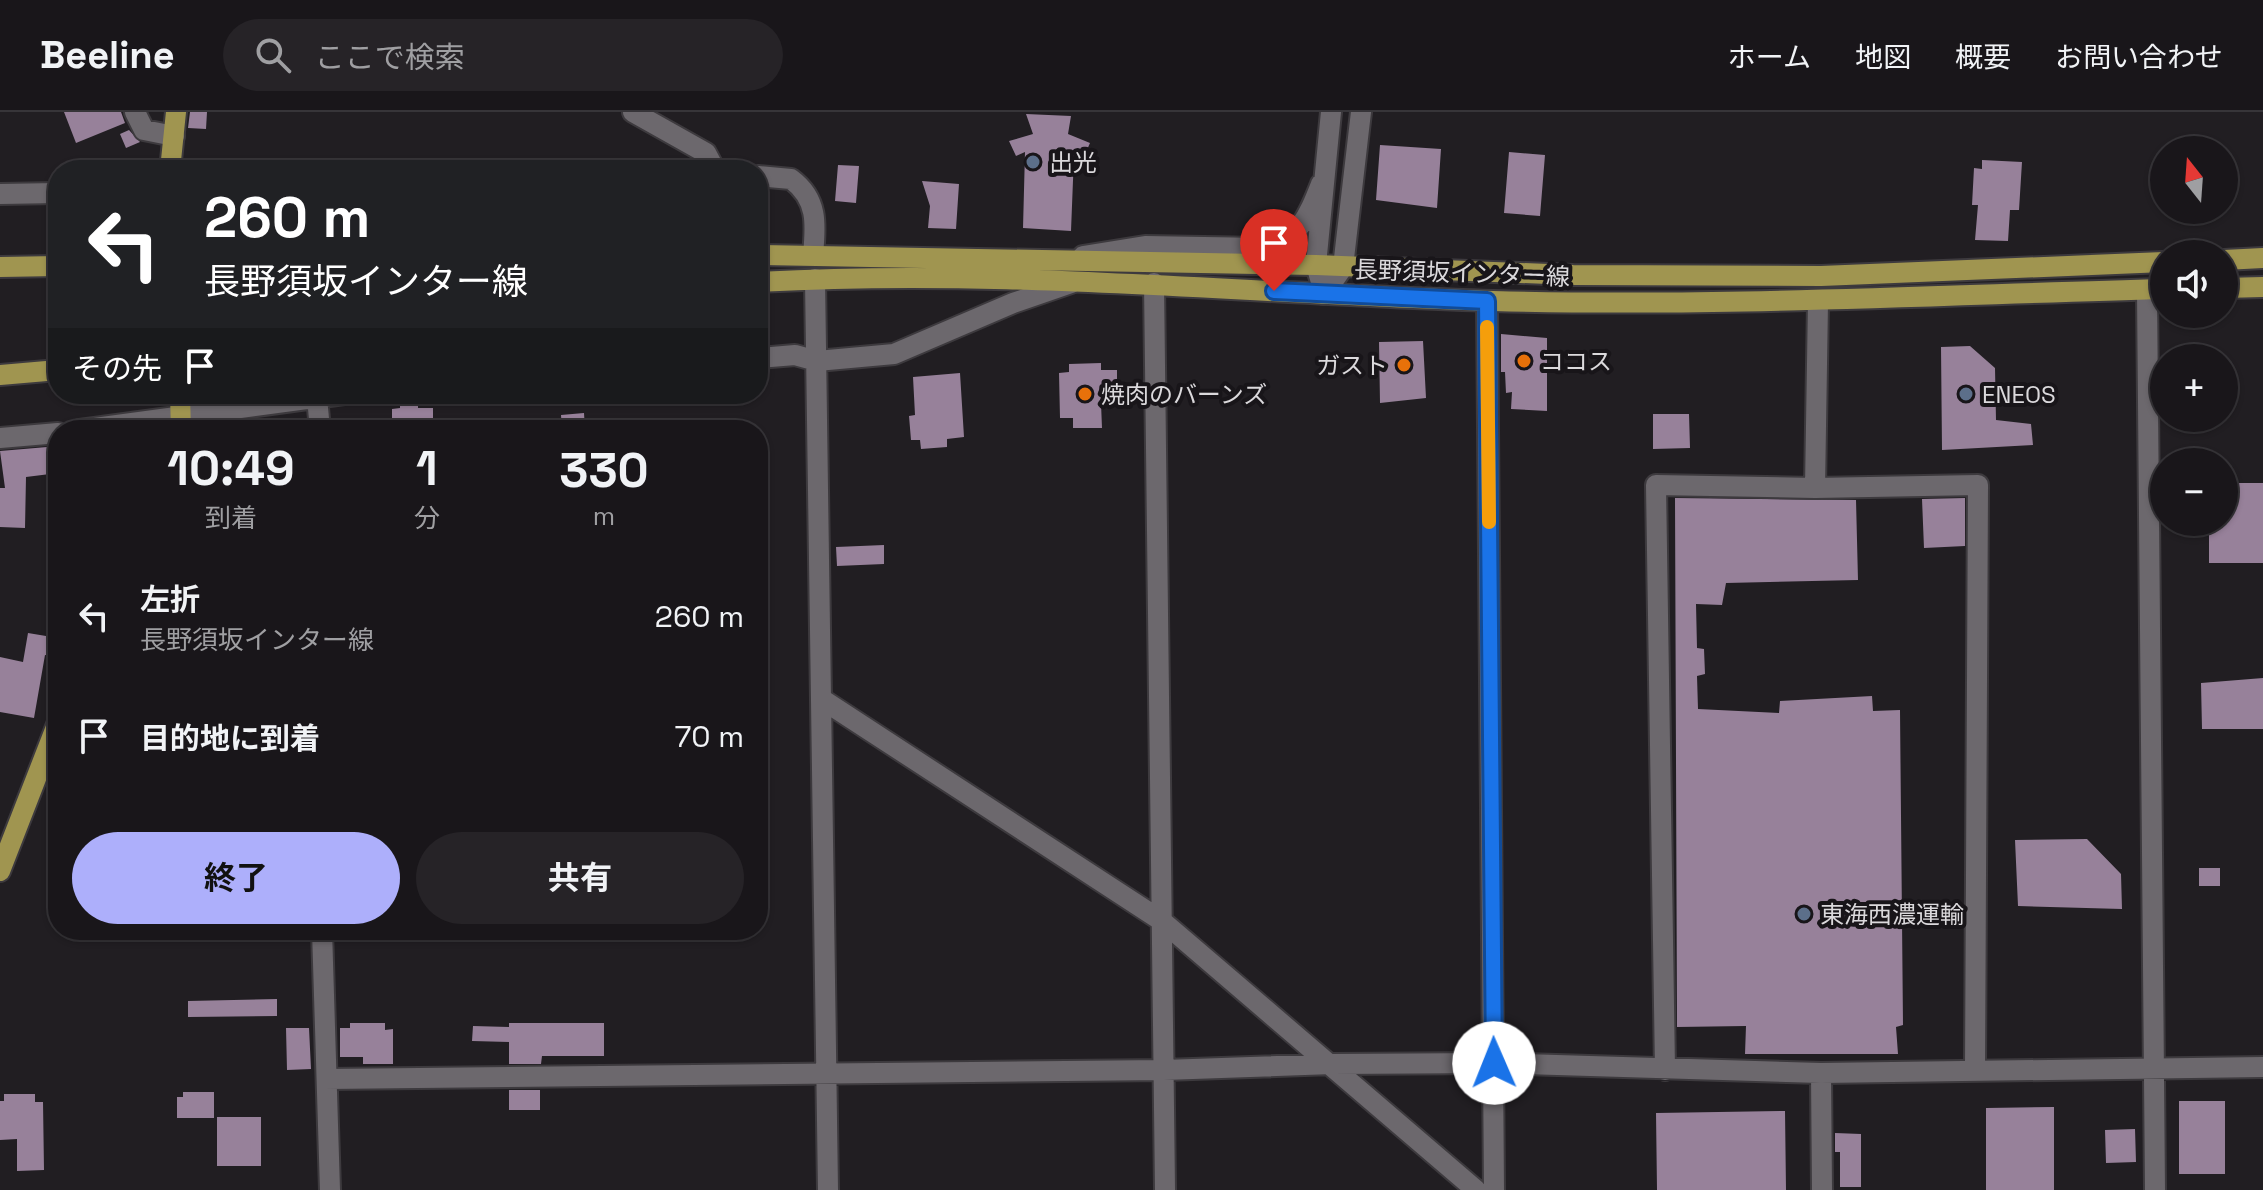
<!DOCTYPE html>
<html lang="ja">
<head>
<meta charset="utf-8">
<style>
	:root { --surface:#19161a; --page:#262327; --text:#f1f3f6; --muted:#9f9fa2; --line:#373539; --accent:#adaffb }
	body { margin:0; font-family:"Space Grotesk","Noto Sans JP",sans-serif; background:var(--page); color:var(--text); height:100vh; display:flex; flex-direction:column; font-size:30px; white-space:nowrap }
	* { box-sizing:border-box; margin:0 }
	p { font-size:26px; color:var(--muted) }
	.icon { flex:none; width:44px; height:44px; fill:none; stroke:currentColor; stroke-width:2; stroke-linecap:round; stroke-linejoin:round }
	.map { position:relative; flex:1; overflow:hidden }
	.sheet { position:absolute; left:48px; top:308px; width:720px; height:520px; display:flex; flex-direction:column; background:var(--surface); border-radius:32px; box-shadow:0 2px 6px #0004,0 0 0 2px var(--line) }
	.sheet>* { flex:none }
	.hud { position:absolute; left:48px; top:48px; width:720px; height:244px; border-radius:32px; box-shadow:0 2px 6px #0004,0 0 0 2px var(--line); background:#202124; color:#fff; overflow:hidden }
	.needle { width:52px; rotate:343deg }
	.buttons { position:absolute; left:2150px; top:24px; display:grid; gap:16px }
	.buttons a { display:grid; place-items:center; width:88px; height:88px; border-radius:50%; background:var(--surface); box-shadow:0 2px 6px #0004,0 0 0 2px var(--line); font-size:40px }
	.pin { position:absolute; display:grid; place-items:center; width:68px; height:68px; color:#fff; margin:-82px -34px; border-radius:50% 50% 50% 0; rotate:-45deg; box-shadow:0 0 8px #0007 }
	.pin .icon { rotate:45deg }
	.me { position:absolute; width:88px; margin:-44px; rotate:359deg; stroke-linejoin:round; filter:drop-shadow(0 0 6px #0008) }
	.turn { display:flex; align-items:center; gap:28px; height:168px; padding:0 24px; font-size:36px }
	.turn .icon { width:104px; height:104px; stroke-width:2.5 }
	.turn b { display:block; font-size:56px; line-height:68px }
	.then { display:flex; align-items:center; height:76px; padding:0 24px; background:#0003; gap:16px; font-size:30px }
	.eta { display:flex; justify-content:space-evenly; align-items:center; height:136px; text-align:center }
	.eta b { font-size:48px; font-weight:700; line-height:56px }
	.cta { display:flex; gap:16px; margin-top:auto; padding:16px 24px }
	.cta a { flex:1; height:92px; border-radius:48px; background:var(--accent); color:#111; font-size:32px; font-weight:700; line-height:92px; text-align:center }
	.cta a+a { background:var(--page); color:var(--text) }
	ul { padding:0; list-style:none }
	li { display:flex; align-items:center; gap:24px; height:120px; padding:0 24px }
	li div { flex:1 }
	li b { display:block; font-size:30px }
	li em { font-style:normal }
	header { display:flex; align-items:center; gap:48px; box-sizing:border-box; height:112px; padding:0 40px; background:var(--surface); border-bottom:2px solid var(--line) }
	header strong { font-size:38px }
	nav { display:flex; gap:44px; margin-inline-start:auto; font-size:28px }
	.search { width:560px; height:72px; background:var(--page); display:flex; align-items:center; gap:20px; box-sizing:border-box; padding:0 28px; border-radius:44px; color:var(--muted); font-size:30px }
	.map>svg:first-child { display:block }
</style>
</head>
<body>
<header>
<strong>Beeline</strong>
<div class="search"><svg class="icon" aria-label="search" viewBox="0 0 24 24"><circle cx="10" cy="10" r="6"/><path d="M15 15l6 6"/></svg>ここで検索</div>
<nav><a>ホーム</a><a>地図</a><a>概要</a><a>お問い合わせ</a></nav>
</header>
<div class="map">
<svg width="2263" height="1078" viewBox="0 0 2263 1078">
	<rect width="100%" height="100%" fill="#211e22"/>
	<path fill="#97819a" d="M64,0h57l4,11 -49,20z
		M190,0h17l-1,17 -18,-1z
		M1026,2l45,2 -3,18 22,9 -7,16 -9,-4 -3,76 -48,-3 2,-76 -9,4 -7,-15 24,-7z
		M129,18l11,12 -14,6 -6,-14z
		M1380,33l61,4 -4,59 -61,-8z
		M1509,40l36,3 -5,61 -36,-3z
		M1982,48l40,2 -3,48h-9l-2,31 -33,-1 3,-35h-6l2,-37 8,1z
		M838,53l21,1 -3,37 -21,-2z
		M922,69l37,3 -3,45 -28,-1 2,-22z
		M1501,222l46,4v73l-36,-2 1,-17 -6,1 -1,-21h-4z
		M1423,229l3,57 -46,5 -1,-61z
		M1970,234l25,22 1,52 35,4 2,21 -91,5 -1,-103z
		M1101,251v7h16v33h-16l1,25h-29v-10h-13l-1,-45 10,-1v-8z
		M960,261l4,64 -17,2v8l-26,2 -1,-9h-9l-2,-24 6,-1 -2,-38z
		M400,290h18v6h15v22h-41v-21l8,-1z
		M584,301l1,17h-23l-1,-15z
		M1653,302h36l1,34 -37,1z
		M47,335l3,27 -24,3 -1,51 -25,-1v-39h5l-5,-37z
		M2224,371h39v80h-54v-41h15z
		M1675,386l181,2 2,80 -132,3 -4,22 -26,-1 1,44 7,1 1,25 -8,2 1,33 81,4 1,-12 92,-5 1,15 27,-1 3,315 -7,2 2,27h-153l1,-28 -69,1z
		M1965,386v48l-41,2 -2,-49z
		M884,433v19l-47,2 -1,-19z
		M28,521l30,5v19l-13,-2 -11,63 -34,-6v-55l23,5z
		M2263,566v51h-61l-1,-46z
		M2087,727l34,35 1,35 -104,-3 -3,-66z
		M2199,756h21v18h-21z
		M277,887v17l-89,1v-16z
		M350,911h35v7l8,-1v35h-30v-7h-23v-29h10z
		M509,911h95v33h-62l-1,8h-32v-22l-37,-1 1,-15 36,1z
		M286,916h23l2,41 -24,1z
		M509,978h31v20h-31z
		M183,980h31v26h-37v-21h6z
		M4,982h31v8h8l1,68 -27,1v-32l-17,1v-39h4z
		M2179,989h46v73h-46z
		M2054,995v83h-68v-82z
		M1785,999l1,79h-129l-1,-77z
		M217,1005h44v49h-44z
		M2135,1017l1,33 -30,1 -1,-33z
		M1835,1021l26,1v53h-21v-35h-5z"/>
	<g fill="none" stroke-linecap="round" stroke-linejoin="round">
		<g stroke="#3d3a3e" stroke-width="24">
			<path id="minor" d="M135,0l9,18 30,6
				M633,0l73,41 9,17
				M758,64l33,3c27,20 25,45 22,76
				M0,82l58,-1
				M1083,144l62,-10 118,2c37,-10 45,-31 58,-64
				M815,167l13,911
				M1321,170l-5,-17 15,-153
				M1154,171l11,907
				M2147,178l8,900
				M1324,182l19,-27 18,-155
				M1487,189l7,889
				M1818,190l-3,186 163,-3 -3,585
				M758,246l37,-3 22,6 77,-7 119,-51 58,-20
				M317,285l3,33
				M80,318l264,-36
				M0,326l58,-5
				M823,588l339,221 314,269
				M322,818l8,260
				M1665,958l-9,-585 159,3
				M1821,961l1,117
				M327,967l837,-9 168,-6 162,-1 327,10 442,-6"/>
		</g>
		<g stroke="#3d3a3e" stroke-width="24">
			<path id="major" d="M170,58l6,-58
				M758,143l558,10 257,10 248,1 343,-14
				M2224,148l39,-2
				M0,155l58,-1
				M758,170c246,-14 489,12 735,19 224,6 447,-6 671,-12
				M2224,176l39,-1
				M0,263l58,-5
				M180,282l1,36
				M0,759l58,-149"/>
		</g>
		<use href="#minor" stroke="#6c686d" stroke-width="20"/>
		<use href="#major" stroke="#a09550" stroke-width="20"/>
	</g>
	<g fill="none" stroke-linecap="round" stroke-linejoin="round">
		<g stroke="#114b97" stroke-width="20">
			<path id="route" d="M1274,179l213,10 7,762"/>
		</g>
		<use href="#route" stroke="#1a73e8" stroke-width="14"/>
		<path stroke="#f59e0b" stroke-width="14" d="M1487,215l2,195"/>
	</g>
	<g fill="#5c6f8a" stroke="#181519" stroke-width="3">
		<circle cx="1033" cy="50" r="8"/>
		<circle cx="1966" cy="282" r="8"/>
		<circle cx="1804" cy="802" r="8"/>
	</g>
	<g fill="#e8710a" stroke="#181519" stroke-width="3">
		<circle cx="1524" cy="249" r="8"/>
		<circle cx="1404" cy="253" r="8"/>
		<circle cx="1085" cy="282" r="8"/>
	</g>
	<g text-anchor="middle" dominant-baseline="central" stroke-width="8" stroke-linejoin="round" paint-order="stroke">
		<g font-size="24" fill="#dbd9dc" stroke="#181519" text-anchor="start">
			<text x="1049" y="50">出光</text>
			<text x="1540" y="249">ココス</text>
			<text x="1388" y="253" text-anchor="end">ガスト</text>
			<text x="1101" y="282">焼肉のバーンズ</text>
			<text x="1982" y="282">ENEOS</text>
			<text x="1820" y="802">東海西濃運輸</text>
		</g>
		<g font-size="24" fill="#dbd9dc" stroke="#181519">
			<text transform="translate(1462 161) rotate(2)">長野須坂インター線</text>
		</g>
	</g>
</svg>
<div class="buttons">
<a><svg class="needle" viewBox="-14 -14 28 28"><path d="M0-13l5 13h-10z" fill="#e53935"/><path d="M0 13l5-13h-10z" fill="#9f9fa2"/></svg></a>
<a><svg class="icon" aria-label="sound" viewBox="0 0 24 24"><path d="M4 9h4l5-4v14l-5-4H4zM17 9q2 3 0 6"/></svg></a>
<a>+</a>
<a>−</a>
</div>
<div class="pin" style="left:1274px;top:179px;background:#d93025"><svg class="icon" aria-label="arrive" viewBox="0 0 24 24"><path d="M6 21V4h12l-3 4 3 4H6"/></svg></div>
<svg class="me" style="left:1494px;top:951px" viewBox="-20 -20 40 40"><circle r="19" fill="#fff"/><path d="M0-13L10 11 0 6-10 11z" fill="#1a73e8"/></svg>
<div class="hud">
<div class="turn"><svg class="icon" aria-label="left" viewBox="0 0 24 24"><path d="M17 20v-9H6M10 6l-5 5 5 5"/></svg><div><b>260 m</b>長野須坂インター線</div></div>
<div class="then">その先<svg class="icon" aria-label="arrive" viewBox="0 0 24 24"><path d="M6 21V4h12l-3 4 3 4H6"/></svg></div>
</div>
<section class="sheet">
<div class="eta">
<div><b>10:49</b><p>到着</p></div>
<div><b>1</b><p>分</p></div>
<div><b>330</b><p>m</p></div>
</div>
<ul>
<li><svg class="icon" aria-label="left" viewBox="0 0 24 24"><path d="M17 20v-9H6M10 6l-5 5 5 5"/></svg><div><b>左折</b><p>長野須坂インター線</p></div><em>260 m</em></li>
<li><svg class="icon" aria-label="arrive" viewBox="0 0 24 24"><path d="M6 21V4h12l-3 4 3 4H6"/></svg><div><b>目的地に到着</b></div><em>70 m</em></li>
</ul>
<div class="cta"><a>終了</a><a>共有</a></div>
</section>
</div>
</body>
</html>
